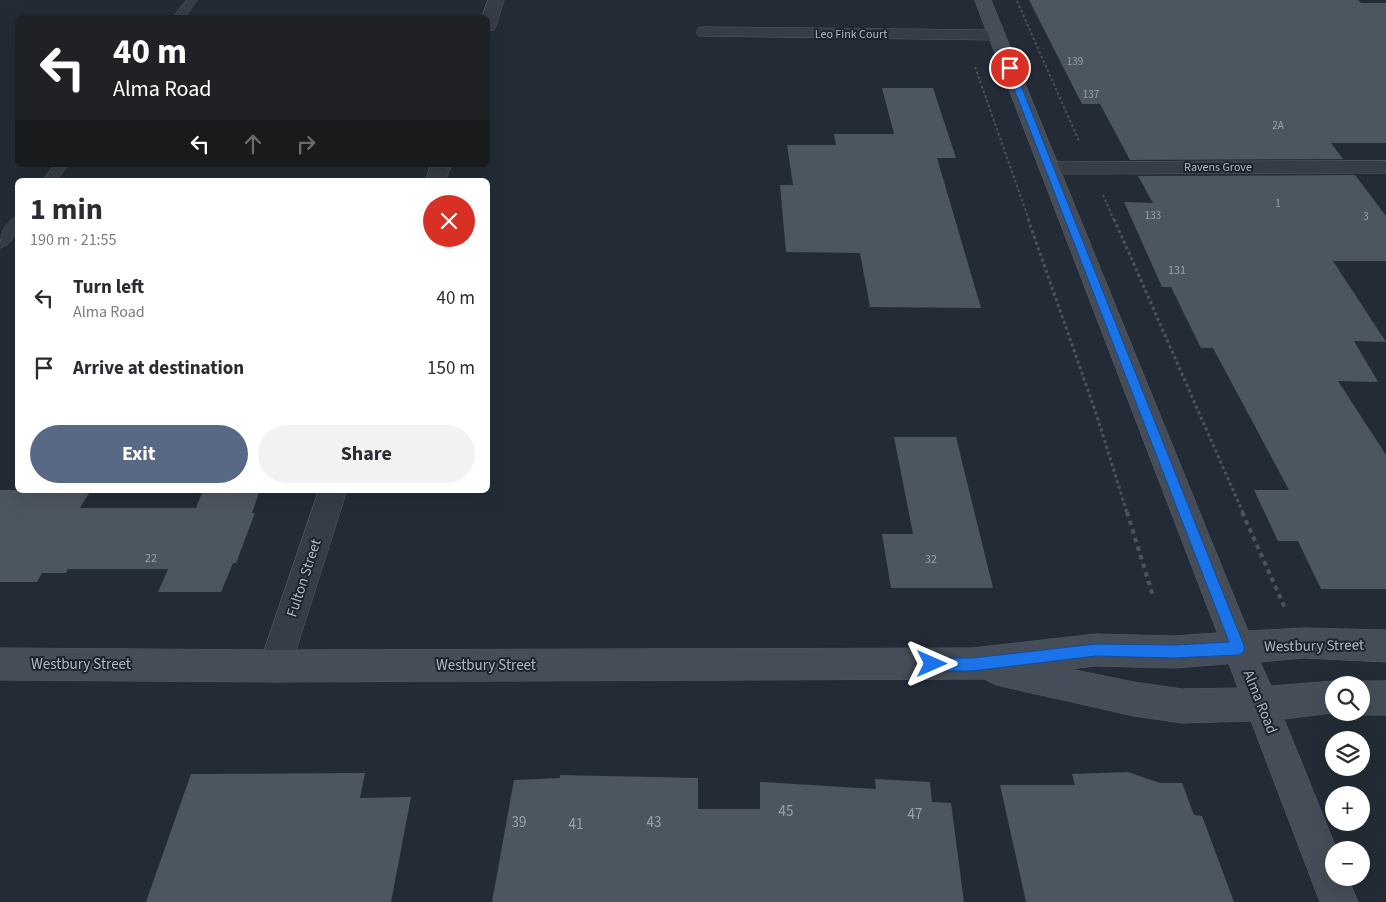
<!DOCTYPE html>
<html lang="en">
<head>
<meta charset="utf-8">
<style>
	:root { --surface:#fff; --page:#f2f2f3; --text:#2b2b33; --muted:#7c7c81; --accent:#586986 }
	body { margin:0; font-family:"Source Sans 3",sans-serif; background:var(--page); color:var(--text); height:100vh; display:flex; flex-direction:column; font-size:19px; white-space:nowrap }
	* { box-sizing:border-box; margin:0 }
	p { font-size:16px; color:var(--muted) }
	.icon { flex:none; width:28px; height:28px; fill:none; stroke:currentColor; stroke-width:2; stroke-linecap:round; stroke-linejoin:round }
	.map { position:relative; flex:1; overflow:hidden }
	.side { position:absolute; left:15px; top:178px; width:475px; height:315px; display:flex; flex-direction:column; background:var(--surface); border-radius:8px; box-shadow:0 5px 20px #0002 }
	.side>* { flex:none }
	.top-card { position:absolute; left:15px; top:15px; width:475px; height:152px; border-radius:8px; box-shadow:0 5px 20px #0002; background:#202124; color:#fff; overflow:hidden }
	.tools { position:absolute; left:1325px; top:676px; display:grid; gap:10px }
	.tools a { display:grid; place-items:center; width:45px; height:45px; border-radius:50%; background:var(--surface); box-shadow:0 5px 20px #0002; font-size:25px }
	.pin { position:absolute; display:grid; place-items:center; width:42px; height:42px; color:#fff; margin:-21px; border:2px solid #fff; border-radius:50%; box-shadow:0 1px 5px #0007 }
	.me { position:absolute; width:55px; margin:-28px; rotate:90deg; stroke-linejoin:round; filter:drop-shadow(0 0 4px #0008) }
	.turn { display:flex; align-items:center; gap:18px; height:105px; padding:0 15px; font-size:22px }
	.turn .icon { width:65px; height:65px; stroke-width:2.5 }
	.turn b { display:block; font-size:35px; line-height:42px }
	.lanes { display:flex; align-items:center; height:48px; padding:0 15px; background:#0003; justify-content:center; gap:25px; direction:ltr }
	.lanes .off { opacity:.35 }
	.round { display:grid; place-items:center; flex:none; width:52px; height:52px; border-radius:26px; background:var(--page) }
	.overview { display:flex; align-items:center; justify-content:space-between; height:85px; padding:0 15px }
	h1 { font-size:30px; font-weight:700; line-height:38px }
	.button { display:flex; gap:10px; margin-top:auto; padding:10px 15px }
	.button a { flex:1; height:58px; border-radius:30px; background:var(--accent); color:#fff; font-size:20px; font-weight:700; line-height:58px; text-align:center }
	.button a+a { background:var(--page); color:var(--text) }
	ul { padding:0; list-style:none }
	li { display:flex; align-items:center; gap:15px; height:70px; padding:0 15px }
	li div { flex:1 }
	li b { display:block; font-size:19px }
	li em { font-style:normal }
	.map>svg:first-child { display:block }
</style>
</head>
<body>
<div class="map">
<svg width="1386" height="902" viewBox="0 0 1386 902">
	<rect width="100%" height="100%" fill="#232c36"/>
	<path fill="#4c5661" d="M1029,0h329l3,3h25v140h-55l12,16 -213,1 -30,-56h-18z
		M882,88h51l23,70h-19l44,150 -111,-1 -10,-54 -74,-1 -6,-67h13l-6,-40h49l-2,-11h60z
		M1355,175l31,41v45h-53l53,81 -32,-1 24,41 -40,-1 48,74v134h-65l-23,-48h-20l-24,-51h35l-76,-142h-12l-30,-61h-9l-38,-85 29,1 -15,-27z
		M894,437h62l37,151h-102l-9,-54h31z
		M0,490h91l-11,18h116l7,-18h57l-8,23h3l-19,50h-3l-12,29h-63l10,-23h-100l-2,4h-24l-5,9h-37z
		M1128,772l32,11h22l12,32 8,1 32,86h-208l-26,-117h75l-3,-11z
		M365,773l-5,25 51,-1 -20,105h-245l45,-128z
		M560,775l138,3v31h62v-27l116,7 -1,-10 55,3 2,20 19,1 13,99h-472l22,-122 46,-2z"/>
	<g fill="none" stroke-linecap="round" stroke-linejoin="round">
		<g stroke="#545b64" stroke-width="1">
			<path id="lane" d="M187,0h10l-13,18h-11z
				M55,165h13l-11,15h-14z
				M18,217c0,12 -4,27 -18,31 0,-12 4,-28 18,-31z"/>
		</g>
		<g stroke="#545b64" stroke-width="1">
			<path id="street" d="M488,0h16l-8,26 -2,4 -6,1v-13h-6z
				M705,27l292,3 6,1 3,4 -3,4 -6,1 -298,-4 -3,-4 3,-4z
				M1386,161v12l-336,1 -7,-2 -3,-4 3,-4 7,-2z
				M431,165h20l-5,15h-20z
				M319,490h28l-56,176 -4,11 -12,5 -12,-5 -4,-11z"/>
		</g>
		<g stroke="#545b64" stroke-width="1">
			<path id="secondary" d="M975,0h16l257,631 56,-3 82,2v32l-82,-4 -44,4 11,24 63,-5 9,4h-9v27h6l-56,7 53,131h-3v28h14l10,24h-38l-69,-181 -69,2 -48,-7 -138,-31 -12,-6 -709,3 -275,-2v-32l275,2 697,-2 124,-14 78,2 43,-3zM1229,664l9,24 -56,1 -48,-7 -64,-13 26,-3 78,2z
				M1361,681h25v34h-25l-6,-3h6v-27h-9z"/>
		</g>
		<path stroke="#475658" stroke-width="2" stroke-dasharray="2.5 2.5" stroke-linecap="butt" d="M1017,1l62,140
			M975,67l54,153
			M1103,195l11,25"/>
		<path stroke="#475658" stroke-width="3" stroke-dasharray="3 3" stroke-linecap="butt" d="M1028,219l69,197 30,97
			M1114,219l129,294"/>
		<path stroke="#475658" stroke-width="4" stroke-dasharray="4.5 4.5" stroke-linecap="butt" d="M1127,512l26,84
			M1242,512l43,96"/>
		<use href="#lane" fill="#363d47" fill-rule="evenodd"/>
		<use href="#street" fill="#363d47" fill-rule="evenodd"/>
		<use href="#secondary" fill="#454d59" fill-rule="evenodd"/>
	</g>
	<path fill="#1a73e8" stroke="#114b97" d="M1010,66l4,2 231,580 -2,5 -5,2 -64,3 -78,-2 -124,15h-40l-4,-2 -2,-5 2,-4 4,-2h40l124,-14 78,1 55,-3 -223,-574z"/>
	<g text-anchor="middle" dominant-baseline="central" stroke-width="4" stroke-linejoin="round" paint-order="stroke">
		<g font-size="11" fill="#98a0aa">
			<text x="1075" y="61">139</text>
			<text x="1091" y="94">137</text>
			<text x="1278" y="125">2A</text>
			<text x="1278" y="203">1</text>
			<text x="1153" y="215">133</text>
			<text x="1366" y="216">3</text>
		</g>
		<g font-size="12" fill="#b1b8c3" stroke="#1c232b">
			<text x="851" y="34">Leo Fink Court</text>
			<text x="1218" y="167">Ravens Grove</text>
		</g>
		<g font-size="12" fill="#98a0aa">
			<text x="1177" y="270">131</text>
			<text x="151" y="558">22</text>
			<text x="931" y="559">32</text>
		</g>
		<g font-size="15" fill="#b1b8c3" stroke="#1c232b">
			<text transform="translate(304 578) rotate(-72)">Fulton Street</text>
			<text transform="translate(1314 646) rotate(-1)">Westbury Street</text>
			<text x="81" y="664">Westbury Street</text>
			<text x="486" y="665">Westbury Street</text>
			<text transform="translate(1260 702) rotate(68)">Alma Road</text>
		</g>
		<g font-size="15" fill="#98a0aa">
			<text x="786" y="811">45</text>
			<text x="915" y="814">47</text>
			<text x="519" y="822">39</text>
			<text x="654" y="822">43</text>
			<text x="576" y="824">41</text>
		</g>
	</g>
</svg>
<div class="tools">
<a><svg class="icon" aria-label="search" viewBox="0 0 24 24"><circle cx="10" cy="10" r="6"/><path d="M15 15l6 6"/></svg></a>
<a><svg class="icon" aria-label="layers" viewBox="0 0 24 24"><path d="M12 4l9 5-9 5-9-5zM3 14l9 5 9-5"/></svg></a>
<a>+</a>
<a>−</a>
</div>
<div class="pin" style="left:1010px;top:68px;background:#d93025"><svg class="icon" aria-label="arrive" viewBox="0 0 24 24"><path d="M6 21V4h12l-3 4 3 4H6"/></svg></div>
<svg class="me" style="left:932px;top:664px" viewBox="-20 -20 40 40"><path d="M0-17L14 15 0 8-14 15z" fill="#1a73e8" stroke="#fff" stroke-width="4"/></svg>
<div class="top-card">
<div class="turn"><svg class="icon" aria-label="left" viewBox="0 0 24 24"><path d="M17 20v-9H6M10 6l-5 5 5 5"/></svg><div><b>40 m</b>Alma Road</div></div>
<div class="lanes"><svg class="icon" aria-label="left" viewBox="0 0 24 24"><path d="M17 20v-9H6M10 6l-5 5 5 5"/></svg><svg class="icon off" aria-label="ahead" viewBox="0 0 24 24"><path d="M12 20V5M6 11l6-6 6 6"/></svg><svg class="icon off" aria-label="right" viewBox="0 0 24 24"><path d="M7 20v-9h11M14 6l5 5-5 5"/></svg></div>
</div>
<section class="side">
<div class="overview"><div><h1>1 min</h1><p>190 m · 21:55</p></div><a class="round" style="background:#d93025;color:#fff"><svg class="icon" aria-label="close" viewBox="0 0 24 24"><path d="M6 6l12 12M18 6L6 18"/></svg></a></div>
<ul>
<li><svg class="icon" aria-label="left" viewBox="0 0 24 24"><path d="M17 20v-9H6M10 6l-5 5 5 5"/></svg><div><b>Turn left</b><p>Alma Road</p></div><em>40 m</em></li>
<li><svg class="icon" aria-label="arrive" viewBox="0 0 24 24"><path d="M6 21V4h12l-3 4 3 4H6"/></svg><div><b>Arrive at destination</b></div><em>150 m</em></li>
</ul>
<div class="button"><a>Exit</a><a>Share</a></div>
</section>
</div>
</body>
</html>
